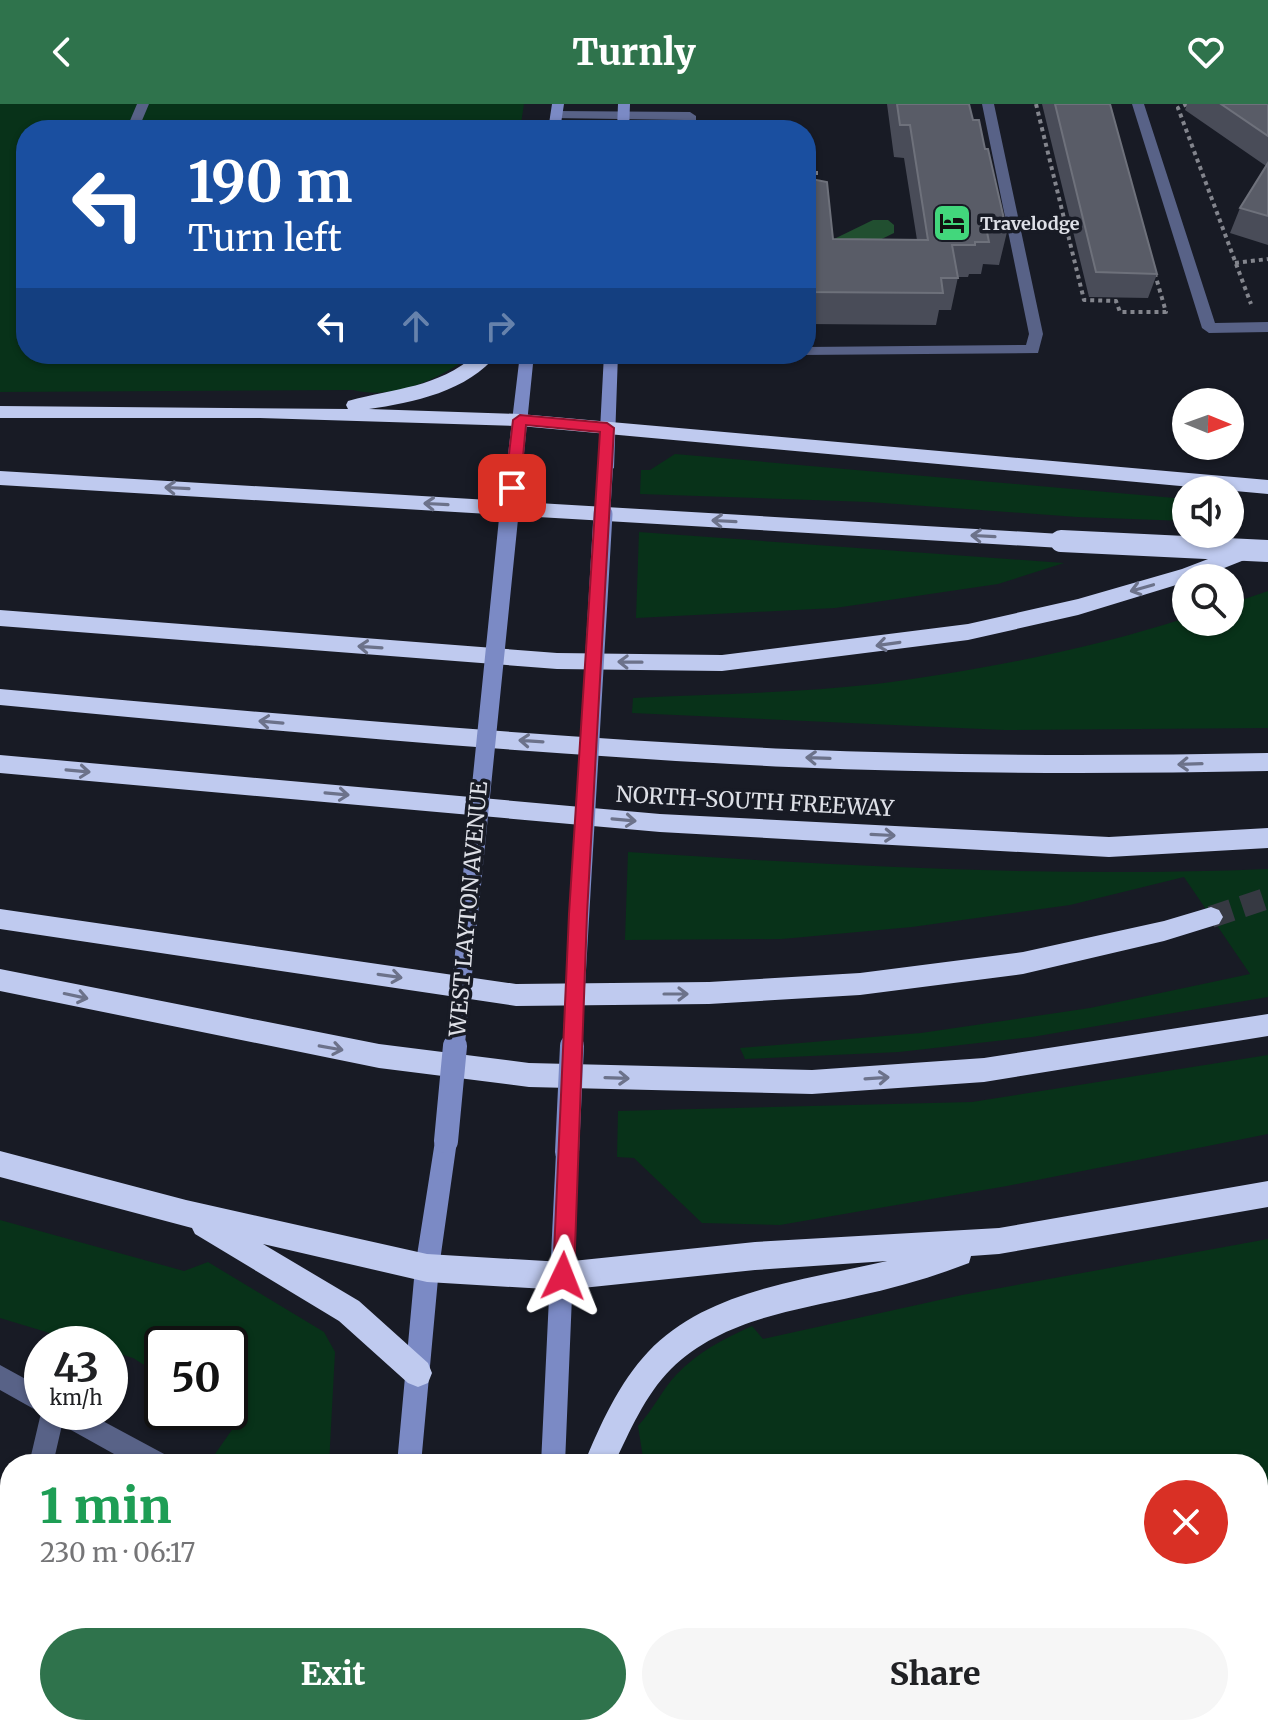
<!DOCTYPE html>
<html lang="en">
<head>
<meta charset="utf-8">
<style>
	:root { --surface:#fff; --page:#f6f6f6; --text:#202124; --muted:#757577; --accent:#2f734c }
	body { margin:0; font-family:Merriweather,serif; background:var(--page); color:var(--text); height:100vh; display:flex; flex-direction:column; font-size:30px; white-space:nowrap }
	* { box-sizing:border-box; margin:0 }
	p { font-size:26px; color:var(--muted) }
	.icon { flex:none; width:44px; height:44px; fill:none; stroke:currentColor; stroke-width:2; stroke-linecap:round; stroke-linejoin:round }
	.map { position:relative; flex:1; overflow:hidden }
	.details { position:absolute; left:0px; top:1350px; width:1268px; height:282px; display:flex; flex-direction:column; background:var(--surface); border-radius:32px 32px 0 0; box-shadow:0 2px 6px #0004 }
	.details>* { flex:none }
	.hud { position:absolute; left:16px; top:16px; width:800px; height:244px; border-radius:32px; box-shadow:0 2px 6px #0004; background:#1a4fa0; color:#fff; overflow:hidden }
	.needle { width:52px; rotate:91deg }
	.tools { position:absolute; left:1172px; top:284px; display:grid; gap:16px }
	.tools a { display:grid; place-items:center; width:72px; height:72px; border-radius:50%; background:var(--surface); box-shadow:0 2px 6px #0004; font-size:40px }
	.speed { position:absolute; left:24px; top:1222px; display:flex; gap:16px; font-size:40px; font-weight:700; text-align:center }
	.speed>* { display:grid; place-content:center; width:104px; height:104px; border-radius:50%; background:var(--surface); box-shadow:0 2px 6px #0004; line-height:1 }
	.speed small { font-size:20px; font-weight:400 }
	.speed .limit { border:4px solid #111; border-radius:12px; background:#fff; color:#111 }
	.pin { position:absolute; display:grid; place-items:center; width:68px; height:68px; color:#fff; margin:-34px; border-radius:16px; box-shadow:0 4px 12px #0006 }
	.me { position:absolute; width:88px; margin:-44px; rotate:2deg; stroke-linejoin:round; filter:drop-shadow(0 0 6px #0008) }
	.turn { display:flex; align-items:center; gap:28px; height:168px; padding:0 40px; font-size:36px }
	.turn .icon { width:104px; height:104px; stroke-width:2.5 }
	.turn b { display:block; font-size:56px; line-height:68px }
	.lanes { display:flex; align-items:center; height:76px; padding:0 40px; background:#0003; justify-content:center; gap:40px; direction:ltr }
	.lanes .off { opacity:.35 }
	.round { display:grid; place-items:center; flex:none; width:84px; height:84px; border-radius:42px; background:var(--page) }
	.summary { display:flex; align-items:center; justify-content:space-between; height:136px; padding:0 40px }
	h1 { font-size:48px; font-weight:800; line-height:60px; color:#1e9e55 }
	.cta { display:flex; gap:16px; margin-top:auto; padding:16px 40px }
	.cta a { flex:1; height:92px; border-radius:48px; background:var(--accent); color:#fff; font-size:32px; font-weight:800; line-height:92px; text-align:center }
	.cta a+a { background:var(--page); color:var(--text) }
	header { display:flex; justify-content:space-between; align-items:center; height:104px; padding:0 40px; background:var(--accent); color:#fff; font-size:36px; font-weight:800 }
	.map>svg:first-child { display:block }
</style>
</head>
<body>
<header><svg class="icon" aria-label="back" viewBox="0 0 24 24"><path d="M15 5l-7 7 7 7"/></svg>Turnly<svg class="icon" aria-label="heart" viewBox="0 0 24 24"><path d="M12 20l-8-8c-3-5 5-10 8-4 3-6 11-1 8 4z"/></svg></header>
<div class="map">
<svg width="1268" height="1631" viewBox="0 0 1268 1631">
	<rect width="100%" height="100%" fill="#181b25"/>
	<path fill="#083219" d="M0,0h524l-4,26h-494v224h445l-1,2c-32,24 -76,44 -117,34l-353,2z
		M675,350l511,45v22l-109,-4 -208,-15 -229,-8 1,-24h9z
		M639,428l425,31 -66,21 -163,24 -199,10z
		M1268,487v137l-264,2 -372,-17 1,-15c81,-4 163,-5 243,-14 101,-13 214,-35 310,-66v4h44v-18z
		M628,748c213,14 427,26 640,17v128l-236,40 -133,15 -154,7 -5,-11 181,-15 169,-25 160,-34 -66,-97 -114,28 -158,22 -130,12 -157,1z
		M1268,951v79l-261,52 -227,39 -78,-2 -68,-65 -17,-1 1,-46 354,-9z
		M0,1116l184,51 24,-9 116,70 11,20 -6,112h-121l28,-40 -19,-12h13v-68h-68v32l-29,-18 -23,-7v-7h-24l-86,-26z
		M1268,1135v496h-632v-9h622v-262h-614l-6,-38c15,-16 24,-36 38,-51 22,-23 47,-36 76,-49l11,13 199,-44z
		M208,1622h93l-1,9h-93z"/>
	<path fill="#214f30" d="M873,116h15l6,5v8l-41,20 -19,-14z"/>
	<g fill="none" stroke-linecap="round" stroke-linejoin="round">
		<path stroke="#363942" stroke-width="22" stroke-dasharray="22 11" stroke-linecap="butt" d="M1211,813l57,-19"/>
		<path stroke="#83858d" stroke-width="4" stroke-dasharray="4 4" stroke-linecap="butt" d="M1036,0l48,196 32,1 4,11h46l-11,-38
			M1187,0l-9,4 73,196
			M806,69h14
			M1235,159l33,-4"/>
		<path fill="#586287" fill-rule="evenodd" d="M137,0h12l-11,26h-12z
			M982,0h12l49,230 -5,19 -237,2 5,-1v-7l220,-2 3,-11z
			M1132,0h12l71,219 53,-1v10l-59,1 -7,-5z
			M557,7l133,1 6,4v14h-12v-10l-132,-2 -1,-3z
			M0,1261l42,23v24h44l80,43 3,9h-37l-70,-39 -9,39h-24l12,-51 -41,-23z
			M10,1478v63l-10,5v-62z
			M135,1622h28l-1,9h-28z"/>
		<path fill="#7b8ac5" fill-rule="evenodd" d="M552,0h12l-4,26h-12z
			M618,0h12l-1,26h-12z
			M520,250h14l-11,109 -8,5 -8,-5z
			M604,250h14l-4,114 -8,5 -8,-5z
			M446,1027l8,3 3,7 -18,127 -18,196h-24l18,-196 20,-127 3,-7z
			M567,1038l8,3 3,7 -13,312h-24l15,-312 3,-7z
			M368,1622h28l-1,9h-28z
			M524,1622h28v9h-28z"/>
		<path fill="#bfcaef" fill-rule="evenodd" d="M477,250h20c-28,37 -85,49 -128,55l151,5 748,66v14l-748,-68 -260,-8h-260v-12l348,3 -2,-4 2,-4c50,-14 87,-12 129,-47z
			M0,367l1061,63 10,7 -10,7 -1061,-63z
			M1255,437l7,2 3,5 -3,5 -63,25h-13v4l-108,33 -110,25 -246,31 -165,-2 -557,-43v-16l557,43 165,2 246,-31 110,-25 104,-30z
			M0,585c263,24 526,47 789,60 160,7 319,7 479,4v18c-160,3 -319,3 -479,-4 -263,-13 -526,-37 -789,-62z
			M0,651l660,59 449,23 159,-9v20l-159,9 -449,-25 -660,-59z
			M1211,803l8,3 4,7 -4,7 -55,17 -141,33 -163,21 -151,9 -193,2 -516,-77v-20l516,75 193,-2 151,-9 163,-21 141,-31z
			M0,865l379,75 150,19 283,7 172,-12 284,-44v22l-284,46 -172,12 -283,-7 -150,-19 -379,-77z
			M0,1047l186,49 241,54 136,8 192,-20 244,-14 269,-47v26l-269,47 -28,2 -2,7c-36,14 -74,25 -112,33 -65,15 -136,24 -186,73 -26,26 -41,62 -57,95h-30c16,-39 35,-81 64,-112 59,-63 159,-72 239,-91l-132,9 -192,20 -136,-8 -164,-38 96,57 69,62 4,10 -4,10 -10,4 -10,-4 -69,-62 -144,-87 -3,-6 -192,-51z
			M570,1622h32v9h-32z"/>
		<path stroke="#7b8ac5" stroke-width="14" d="M509,412l6,-53
			M603,412l3,-48"/>
		<path stroke="#7b8ac5" stroke-width="19" d="M455,944l54,-534
			M572,944l31,-534"/>
		<path stroke="#7b8ac5" stroke-width="24" d="M446,1037l9,-95
			M567,1048l5,-106"/>
		<path stroke="#bfcaef" stroke-width="22" d="M1061,437l207,10"/>
	</g>
	<path fill="#494c58" d="M887,0h82l4,16 34,112 -8,33 -16,-1 -2,10h-12l-1,3h-10l-7,33h-12l-3,15 -130,-1v-146l27,61 84,1 -13,-82 -10,-1z
		M1042,0h68l47,170 -9,24 -59,-1z
		M1187,0h81v141l-38,-12 10,-25 26,-42 -81,-56z"/>
	<path fill="#595c67" stroke="#6e717b" stroke-width="2" d="M897,0h72l4,16h6l6,29h3l19,83h-20l2,10h-14v3h-23l6,33h-17l2,15 -137,-1v-114l21,4 6,57 95,1 -18,-115h-10z
		M1055,0h55l47,170 -61,-2z
		M1221,0h47v32z
		M304,17h43l-2,9h-44z
		M1268,59v53l-28,-8z"/>
	<defs><path id="oneway-shaft" d="M-6 0H5M1.5-3L5.5 0L1.5 3" fill="none" stroke-width="1.6" stroke-linecap="round" stroke-linejoin="round" transform="scale(2)"/></defs>
	<g stroke="#6c728a">
		<use href="#oneway-shaft" transform="translate(177 384) rotate(-177)"/>
		<use href="#oneway-shaft" transform="translate(436 400) rotate(-177)"/>
		<use href="#oneway-shaft" transform="translate(724 417) rotate(-177)"/>
		<use href="#oneway-shaft" transform="translate(983 432) rotate(-177)"/>
		<use href="#oneway-shaft" transform="translate(1142 484) rotate(164)"/>
		<use href="#oneway-shaft" transform="translate(888 540) rotate(172)"/>
		<use href="#oneway-shaft" transform="translate(370 543) rotate(-176)"/>
		<use href="#oneway-shaft" transform="translate(630 558) rotate(-179)"/>
		<use href="#oneway-shaft" transform="translate(271 618) rotate(-175)"/>
		<use href="#oneway-shaft" transform="translate(531 637) rotate(-176)"/>
		<use href="#oneway-shaft" transform="translate(818 654) rotate(-178)"/>
		<use href="#oneway-shaft" transform="translate(1190 660) rotate(178)"/>
		<use href="#oneway-shaft" transform="translate(78 667) rotate(5)"/>
		<use href="#oneway-shaft" transform="translate(337 690) rotate(5)"/>
		<use href="#oneway-shaft" transform="translate(624 716) rotate(5)"/>
		<use href="#oneway-shaft" transform="translate(883 731) rotate(3)"/>
		<use href="#oneway-shaft" transform="translate(390 872) rotate(8)"/>
		<use href="#oneway-shaft" transform="translate(676 890)"/>
		<use href="#oneway-shaft" transform="translate(76 892) rotate(12)"/>
		<use href="#oneway-shaft" transform="translate(331 944) rotate(10)"/>
		<use href="#oneway-shaft" transform="translate(617 974) rotate(2)"/>
		<use href="#oneway-shaft" transform="translate(877 974) rotate(-4)"/>
	</g>
	<path fill="#e11d48" stroke="#92132f" stroke-width="2" d="M520,311l87,8 7,5 -27,486 -13,362 -3,7 -8,4 -7,-4 -3,-7 16,-362 31,-482 -74,-7 -6,63 -8,5 -7,-5 8,-68z"/>
	<defs>
		<g id="hotel-square" transform="scale(2)"><rect x="-9" y="-9" width="18" height="18" rx="4" fill="#42d77c" stroke="#181b25"/><path d="M-6-4.5h1.5V1H6V5H4.5V3h-9V5H-6ZM-4 0a1.8 1.8 0 1 1 3.6 0ZM.5 0V-2.5h3Q6-2.5 6 0Z" fill="#111"/></g>
	</defs>
	<g fill-rule="evenodd">
		<use href="#hotel-square" x="952" y="119"/>
	</g>
	<g text-anchor="middle" dominant-baseline="central" stroke-width="7" stroke-linejoin="round" paint-order="stroke">
		<g font-size="18" font-weight="bold" fill="#dee0e7" stroke="#181b25" text-anchor="start">
			<text x="980" y="119">Travelodge</text>
		</g>
		<g font-size="22" fill="#dee0e7" stroke="#181b25">
			<text transform="translate(755 697) rotate(3)">NORTH-SOUTH FREEWAY</text>
			<text transform="translate(468 805) rotate(-85)">WEST LAYTON AVENUE</text>
		</g>
	</g>
</svg>
<div class="tools">
<a><svg class="needle" viewBox="-14 -14 28 28"><path d="M0-13l5 13h-10z" fill="#e53935"/><path d="M0 13l5-13h-10z" fill="#757577"/></svg></a>
<a><svg class="icon" aria-label="sound" viewBox="0 0 24 24"><path d="M4 9h4l5-4v14l-5-4H4zM17 9q2 3 0 6"/></svg></a>
<a><svg class="icon" aria-label="search" viewBox="0 0 24 24"><circle cx="10" cy="10" r="6"/><path d="M15 15l6 6"/></svg></a>
</div>
<div class="speed"><div>43<small>km/h</small></div><div class="limit">50</div></div>
<div class="pin" style="left:512px;top:384px;background:#d93025"><svg class="icon" aria-label="arrive" viewBox="0 0 24 24"><path d="M6 21V4h12l-3 4 3 4H6"/></svg></div>
<svg class="me" style="left:563px;top:1172px" viewBox="-20 -20 40 40"><path d="M0-17L14 15 0 8-14 15z" fill="#e11d48" stroke="#fff" stroke-width="4"/></svg>
<div class="hud">
<div class="turn"><svg class="icon" aria-label="left" viewBox="0 0 24 24"><path d="M17 20v-9H6M10 6l-5 5 5 5"/></svg><div><b>190 m</b>Turn left</div></div>
<div class="lanes"><svg class="icon" aria-label="left" viewBox="0 0 24 24"><path d="M17 20v-9H6M10 6l-5 5 5 5"/></svg><svg class="icon off" aria-label="ahead" viewBox="0 0 24 24"><path d="M12 20V5M6 11l6-6 6 6"/></svg><svg class="icon off" aria-label="right" viewBox="0 0 24 24"><path d="M7 20v-9h11M14 6l5 5-5 5"/></svg></div>
</div>
<section class="details">
<div class="summary"><div><h1>1 min</h1><p>230 m · 06:17</p></div><a class="round" style="background:#d93025;color:#fff"><svg class="icon" aria-label="close" viewBox="0 0 24 24"><path d="M6 6l12 12M18 6L6 18"/></svg></a></div>
<div class="cta"><a>Exit</a><a>Share</a></div>
</section>
</div>
</body>
</html>
